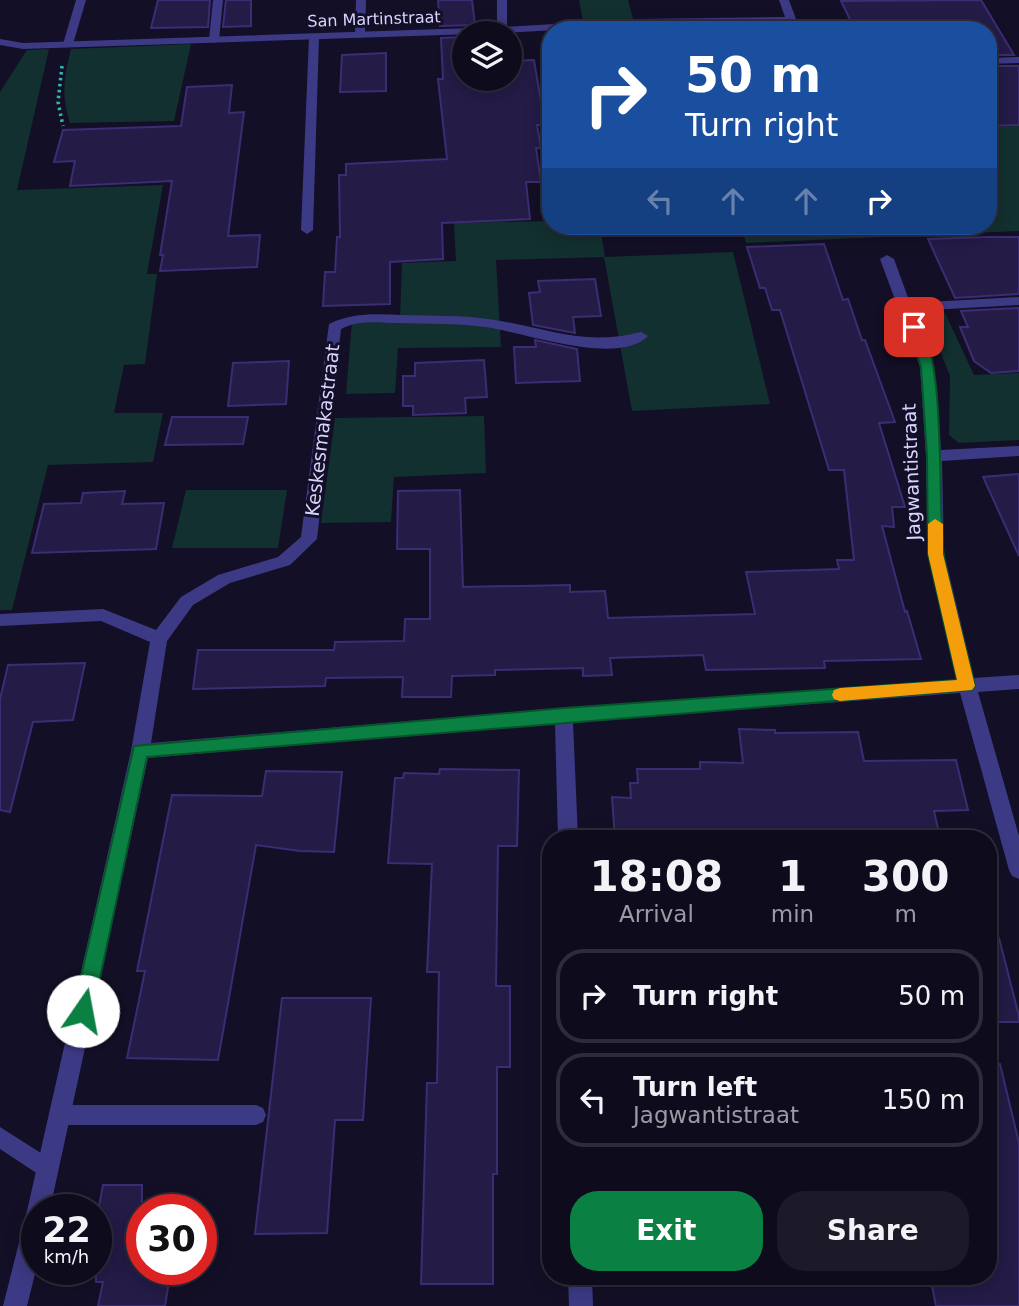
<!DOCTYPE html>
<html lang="en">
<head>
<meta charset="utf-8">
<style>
	:root { --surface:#0e0b1c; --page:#1c1929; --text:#f1f3f6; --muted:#9b9ba3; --line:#2e2b3b; --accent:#0b8043 }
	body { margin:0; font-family:"DejaVu Sans",sans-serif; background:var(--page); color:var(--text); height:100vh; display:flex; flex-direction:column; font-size:26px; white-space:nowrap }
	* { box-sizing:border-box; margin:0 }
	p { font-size:23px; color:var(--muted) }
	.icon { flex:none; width:38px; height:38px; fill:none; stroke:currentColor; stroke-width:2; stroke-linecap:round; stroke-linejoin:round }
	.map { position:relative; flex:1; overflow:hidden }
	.drawer { position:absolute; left:542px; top:830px; width:455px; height:455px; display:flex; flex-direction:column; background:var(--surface); border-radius:28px; box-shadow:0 4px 18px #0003,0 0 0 2px var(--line) }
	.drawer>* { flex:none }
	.banner { position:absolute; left:542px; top:21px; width:455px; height:214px; border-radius:28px; box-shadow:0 4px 18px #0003,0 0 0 2px var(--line); background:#1a4fa0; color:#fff; overflow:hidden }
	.tools { position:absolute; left:452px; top:21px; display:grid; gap:14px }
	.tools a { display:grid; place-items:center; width:70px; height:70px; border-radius:50%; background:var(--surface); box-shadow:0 4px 18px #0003,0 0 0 2px var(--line); font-size:35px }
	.speed { position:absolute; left:21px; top:1194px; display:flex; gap:14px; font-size:35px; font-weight:700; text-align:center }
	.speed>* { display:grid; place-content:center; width:91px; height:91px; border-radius:50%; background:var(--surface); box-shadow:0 4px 18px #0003,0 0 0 2px var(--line); line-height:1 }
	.speed small { font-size:18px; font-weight:400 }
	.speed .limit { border:10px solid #d22; background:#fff; color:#111 }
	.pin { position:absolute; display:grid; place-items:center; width:60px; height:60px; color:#fff; margin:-30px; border-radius:14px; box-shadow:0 4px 10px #0006 }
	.me { position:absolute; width:77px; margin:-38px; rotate:12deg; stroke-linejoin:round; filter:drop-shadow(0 0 5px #0008) }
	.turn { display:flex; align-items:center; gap:24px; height:147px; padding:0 28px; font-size:32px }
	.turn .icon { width:91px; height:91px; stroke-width:2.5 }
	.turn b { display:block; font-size:49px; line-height:60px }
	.lanes { display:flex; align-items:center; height:66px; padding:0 28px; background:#0003; justify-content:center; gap:35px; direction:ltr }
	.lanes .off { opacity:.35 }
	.eta { display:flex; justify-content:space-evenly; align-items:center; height:119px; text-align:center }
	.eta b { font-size:42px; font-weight:600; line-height:49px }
	.cta { display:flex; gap:14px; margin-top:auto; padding:14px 28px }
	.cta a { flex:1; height:80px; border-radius:28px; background:var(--accent); color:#fff; font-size:28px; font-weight:600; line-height:80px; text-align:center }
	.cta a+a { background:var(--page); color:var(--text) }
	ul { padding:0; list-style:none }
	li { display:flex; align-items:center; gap:21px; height:94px; margin:0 14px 10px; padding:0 14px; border:4px solid var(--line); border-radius:28px }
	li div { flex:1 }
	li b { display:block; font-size:26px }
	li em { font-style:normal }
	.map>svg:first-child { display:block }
</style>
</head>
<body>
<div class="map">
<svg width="1019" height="1306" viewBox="0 0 1019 1306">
	<rect width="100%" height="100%" fill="#130f26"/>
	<path fill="#12302f" d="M579,0h49l5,19 -50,2z
		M191,44l-17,77 -104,2c-9,-29 -6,-46 1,-74z
		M49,49l-32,141 146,-5 -16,89h10l-12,90 -21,1 -10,48h49l-10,49 -105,3 -36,145h-12v-518l27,-42z
		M1019,126v105l-273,12 -5,-17h248v-99z
		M551,221v5h49l5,31 128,-5 37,152 -138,7 -28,-154 -108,3 5,87 -103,1 -3,45 -49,1 6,-73 48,-1 2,-57 54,-2 -2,-38z
		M945,313l29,62 45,-2v67l-60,3 -10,-8 1,-59 -20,-50 7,-11z
		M484,416l2,57 -92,4 -3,45 -70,1 14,-105z
		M186,490h101l-9,58h-106z"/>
	<path fill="#241b47" stroke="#3b2d73" stroke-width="2" d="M158,0h52l-2,27 -57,1z
		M226,0h25v26l-28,1z
		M438,0h34l3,25 -35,1z
		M981,0l33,55h-25v-25h-134l-14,-29z
		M464,37v42h45v-18l25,-1 11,65h-8l4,23h-5l5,34h-15l4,37 -88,4 1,36 -53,3v42l-67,2 2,-34h10l2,-35h3l-1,-62h7v-11l101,-5 -9,-80h5l-2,-41z
		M386,53v38l-46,1 2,-37z
		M989,66h30v59l-30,1z
		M232,85l-3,28 15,-1 -16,124 32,-1 -3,32 -97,4 3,-16h-3l12,-74 -102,5 5,-25 -21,1 9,-32 118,-4 6,-39z
		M988,237h31v57l-64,4 -27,-59z
		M824,244l19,56 5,-1 14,41h3l30,82 -16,1 26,84h-13l2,20 -12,-1 23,86 2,-1 14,48 -97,2 1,7 -119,2 -3,-15 -93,3 2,17 -29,1v-8l-88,2v5l-43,1 -1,21h-49l1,-20 -77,1 -1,8 -132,3 5,-39h136l1,-8 69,-1 1,-22h25v-70h-33l1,-58 62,-1 3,97 107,-2v7l35,-1 3,27 147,-4 -9,-42 93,-3 -2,-9h17l-10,-90h-15l-49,-160h-8l-7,-22h-5l-13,-41z
		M595,279l6,37 -28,1 2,16 -42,-8 -4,-32 11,-1 -2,-11z
		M1019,308v63l-28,2 -17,-12 -14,-34h8l-7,-16z
		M535,340l42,9 3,32 -64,2 -2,-36h22z
		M484,360l3,37 -22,1 1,15 -53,2v-9h-10v-30h12v-13z
		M289,361l-3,43 -58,2 5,-43z
		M172,417h76l-5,27 -78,1z
		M1019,474v82l-36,-79z
		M125,491l-3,13 42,-1 -8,46 -124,4 12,-49 37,-1 2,-10z
		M85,663l-12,57 -40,2 -23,90 -10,-2v-111l8,-34z
		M739,729l36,1v3l83,-1 6,29 92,-1 12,50 -34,1 5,22 -152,1 1,4h-173l-3,-41 19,1 -1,-15h8l-1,-14h63v-7l43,1z
		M440,769l79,1 -2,76h-19l-2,140h14v81h-13v107h-4v110h-72l6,-201h10l2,-111h-12l5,-108 -44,-1 7,-85h8l1,-5 35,1z
		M266,771l76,1 -8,80 -34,-1 -44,-6 -38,215 -91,-2 18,-87h-8l35,-176 90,1z
		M999,938l20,78v6h-30v-82z
		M282,998h89l-8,122h-28l-8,113 -72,1z
		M1000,1064l19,79v163h-83l-6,-30h59v-211z
		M103,1185h39v84h29l-6,37h-67l5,-24h-7v-60z"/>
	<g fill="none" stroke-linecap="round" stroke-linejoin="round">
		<path stroke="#2fb8b0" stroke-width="3.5" stroke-dasharray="2.5 3.5" stroke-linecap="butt" d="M62,66l-4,36 5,24"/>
		<path fill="#3d3a85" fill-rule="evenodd" d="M76,0h10l-13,44 -5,3 -5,-3z
			M213,0h10l-4,40 -5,3 -5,-3z
			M356,0h10l-1,35 -5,3 -5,-3z
			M497,0h10v30l-5,3 -5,-3z
			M314,34l5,3 -6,193 -6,4 -6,-4 8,-193z
			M60,1105h196l7,3 3,7 -3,7 -7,3h-196l-7,-3 -3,-7 3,-7z
			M0,1127l55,35 3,7 -3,7 -7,3 -7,-3 -41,-27z"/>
		<path fill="#3d3a85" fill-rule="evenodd" d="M779,0h10l11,30h-11l-2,-7 -147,2 -137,8 -480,16 -23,-4v-6l23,4 479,-16 138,-8 145,-2z
			M1019,57v6l-30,1v-6z
			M887,255l7,4 16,44 109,-6v8l-106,6 21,56 7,83 78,-4v10l-77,5 2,92 30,125 45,-3v14l-41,3 41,144v43l-7,-3 -3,-6 -49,-177 -387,29 5,116h-20l-3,-115 -407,35 -98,451h-13v57l-10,40h-24l24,-95 104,-460 19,-109 -49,-21 -101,5v-12l103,-5 53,21 25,-33 37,-22 60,-18 23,-20 28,-213c24,-12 48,-10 73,-9 29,1 58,0 86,4 58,8 94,28 153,13l7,4c-30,31 -124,-4 -163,-9 -28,-4 -57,-3 -86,-4 -20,0 -40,-4 -58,6l-24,210 -27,26 -60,18 -37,22 -26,36 -16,102 413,-35 393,-28 -29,-127 -2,-97 -6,-89 -40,-108z
			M568,1276h24l1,30h-24z"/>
	</g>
	<path fill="#0b8043" stroke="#07532c" stroke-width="2" d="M914,323c34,12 23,197 30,233 8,44 21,87 31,130l-3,4 -825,67 -54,254 -3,6 -7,3 -7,-3 -3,-6 61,-265 430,-38 393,-28 -29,-126 -1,-98 -6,-89 -14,-40z"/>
	<path fill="#f59e0b" d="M935,519l8,5v30l32,132 -3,4 -132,11 -6,-2 -2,-4 2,-5 6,-2 117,-8 -29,-126v-30z"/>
	<g text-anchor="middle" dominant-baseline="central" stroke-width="6" stroke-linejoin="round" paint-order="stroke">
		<g font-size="16" fill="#d9d4ff" stroke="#130f26">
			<text transform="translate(374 19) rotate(-2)">San Martinstraat</text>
		</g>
		<g font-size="19" fill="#d9d4ff" stroke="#130f26">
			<text transform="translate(322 430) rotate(-83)">Keskesmakastraat</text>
			<text transform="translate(911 472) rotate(-92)">Jagwantistraat</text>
		</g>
	</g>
</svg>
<div class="tools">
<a><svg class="icon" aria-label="layers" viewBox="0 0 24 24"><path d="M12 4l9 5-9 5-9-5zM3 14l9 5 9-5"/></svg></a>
</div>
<div class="speed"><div>22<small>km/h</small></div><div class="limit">30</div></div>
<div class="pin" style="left:914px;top:327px;background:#d93025"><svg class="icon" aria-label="arrive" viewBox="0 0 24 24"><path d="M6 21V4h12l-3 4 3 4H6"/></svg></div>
<svg class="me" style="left:83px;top:1011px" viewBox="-20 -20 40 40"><circle r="19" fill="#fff"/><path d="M0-13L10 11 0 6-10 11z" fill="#0b8043"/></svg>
<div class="banner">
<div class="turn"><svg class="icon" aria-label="right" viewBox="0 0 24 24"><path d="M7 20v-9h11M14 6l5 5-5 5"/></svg><div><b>50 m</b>Turn right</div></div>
<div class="lanes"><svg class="icon off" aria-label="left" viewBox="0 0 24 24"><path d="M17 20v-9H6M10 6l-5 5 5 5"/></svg><svg class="icon off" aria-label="ahead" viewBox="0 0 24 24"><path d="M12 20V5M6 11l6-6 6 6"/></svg><svg class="icon off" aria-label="ahead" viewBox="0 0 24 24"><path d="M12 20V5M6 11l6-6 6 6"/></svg><svg class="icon" aria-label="right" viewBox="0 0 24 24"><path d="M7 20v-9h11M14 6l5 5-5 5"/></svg></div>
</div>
<section class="drawer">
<div class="eta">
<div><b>18:08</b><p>Arrival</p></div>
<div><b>1</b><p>min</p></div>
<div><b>300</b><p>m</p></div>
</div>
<ul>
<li><svg class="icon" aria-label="right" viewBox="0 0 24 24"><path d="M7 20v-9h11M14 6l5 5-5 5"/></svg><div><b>Turn right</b></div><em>50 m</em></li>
<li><svg class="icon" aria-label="left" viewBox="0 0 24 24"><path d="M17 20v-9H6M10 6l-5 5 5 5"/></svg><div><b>Turn left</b><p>Jagwantistraat</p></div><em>150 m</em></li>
</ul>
<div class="cta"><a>Exit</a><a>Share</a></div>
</section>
</div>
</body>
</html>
